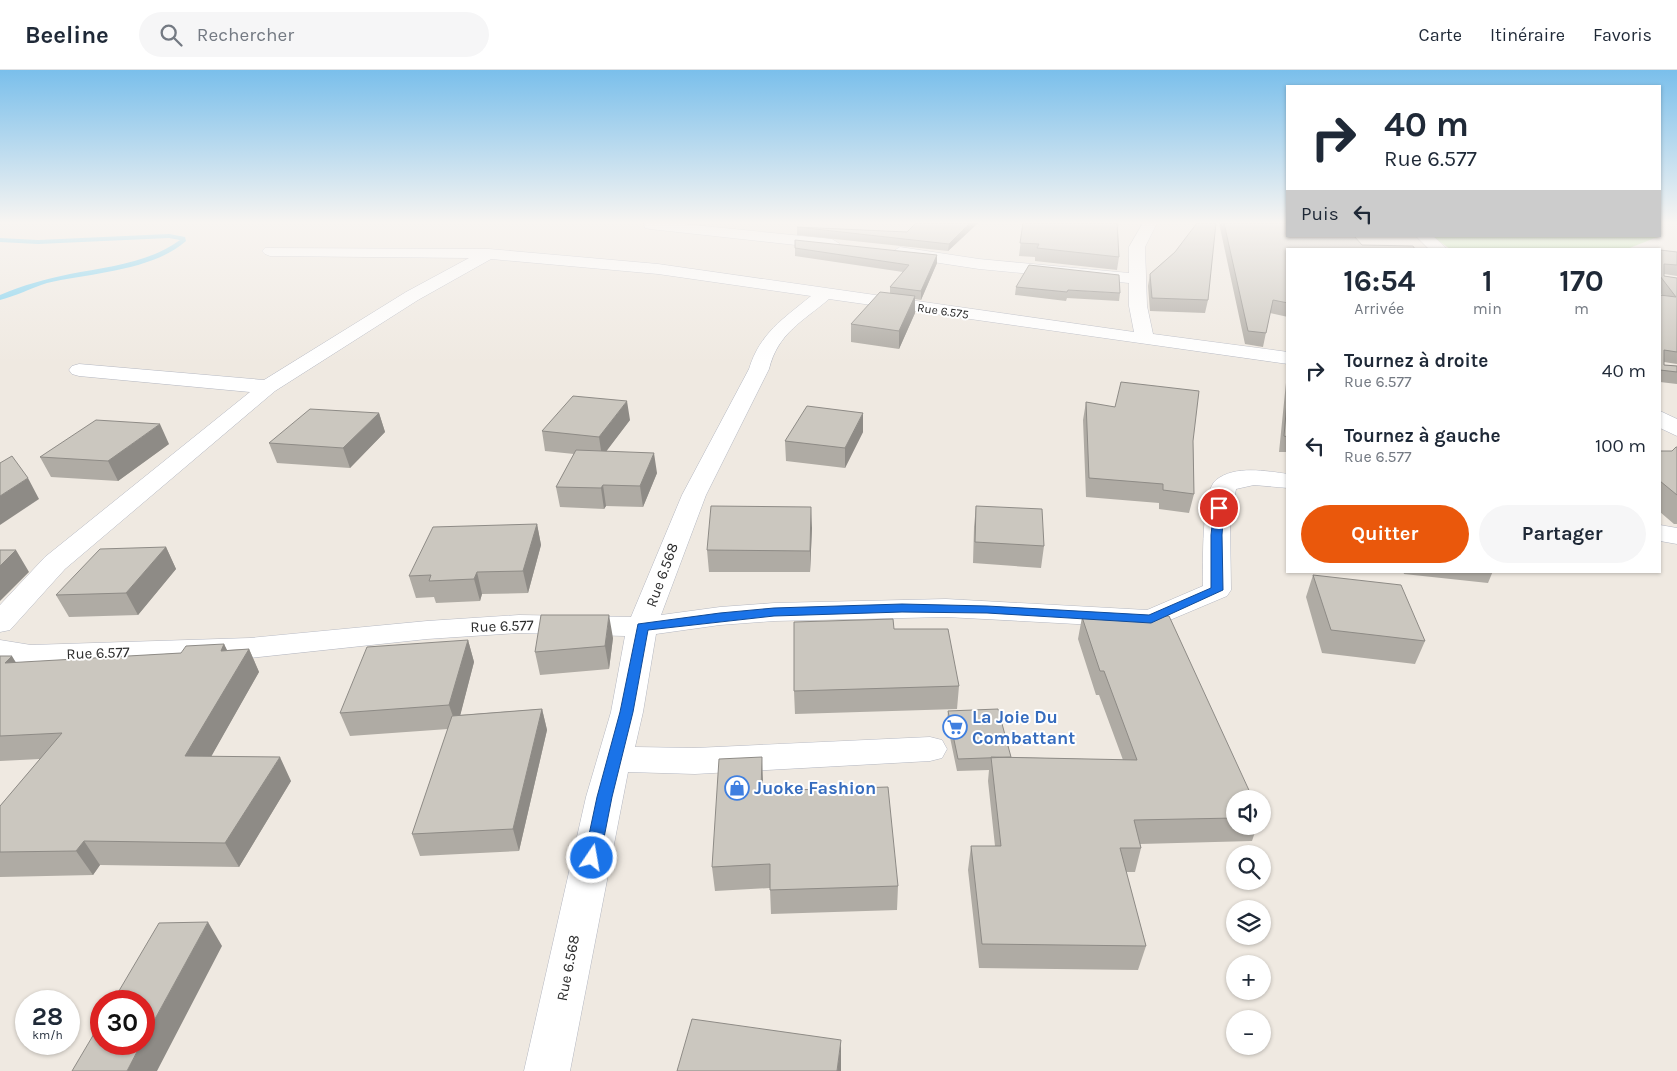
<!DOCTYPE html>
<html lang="fr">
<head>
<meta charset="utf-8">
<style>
	:root { --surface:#fff; --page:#f6f6f7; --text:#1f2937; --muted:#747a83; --line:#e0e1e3; --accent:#ea580c }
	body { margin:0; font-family:Karla,sans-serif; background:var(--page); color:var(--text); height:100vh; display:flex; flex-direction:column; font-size:19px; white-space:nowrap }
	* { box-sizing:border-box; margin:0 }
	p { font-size:16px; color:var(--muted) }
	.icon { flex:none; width:28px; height:28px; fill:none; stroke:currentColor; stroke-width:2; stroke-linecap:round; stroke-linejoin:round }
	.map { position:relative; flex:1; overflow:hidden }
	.panel { position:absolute; left:1286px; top:178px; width:375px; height:325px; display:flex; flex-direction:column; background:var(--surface); border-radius:0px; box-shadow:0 1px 4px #0004 }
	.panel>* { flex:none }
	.guide { position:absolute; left:1286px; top:15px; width:375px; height:152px; border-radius:0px; box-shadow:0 1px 4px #0004; background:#fff; color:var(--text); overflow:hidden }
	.buttons { position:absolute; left:1226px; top:720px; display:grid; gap:10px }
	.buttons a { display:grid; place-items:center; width:45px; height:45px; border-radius:50%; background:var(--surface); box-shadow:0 1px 4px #0004; font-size:25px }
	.speed { position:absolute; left:15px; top:920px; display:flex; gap:10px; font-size:25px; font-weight:700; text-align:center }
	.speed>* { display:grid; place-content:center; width:65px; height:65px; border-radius:50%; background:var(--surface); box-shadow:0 1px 4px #0004; line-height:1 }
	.speed small { font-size:12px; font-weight:400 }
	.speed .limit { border:8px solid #d22; background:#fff; color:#111 }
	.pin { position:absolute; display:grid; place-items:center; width:42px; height:42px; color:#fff; margin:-21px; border:2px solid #fff; border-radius:50%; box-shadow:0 1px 5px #0007 }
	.me { position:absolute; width:55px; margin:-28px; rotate:12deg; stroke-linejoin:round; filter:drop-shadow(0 0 4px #0008) }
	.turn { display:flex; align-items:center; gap:18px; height:105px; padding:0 15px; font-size:22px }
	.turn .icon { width:65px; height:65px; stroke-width:2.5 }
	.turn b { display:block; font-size:35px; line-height:42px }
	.then { display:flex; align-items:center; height:48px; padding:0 15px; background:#0003; gap:10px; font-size:19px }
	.eta { display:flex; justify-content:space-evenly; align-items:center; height:85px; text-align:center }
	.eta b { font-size:30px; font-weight:700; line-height:35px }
	.action { display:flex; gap:10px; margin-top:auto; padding:10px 15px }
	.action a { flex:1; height:58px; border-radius:30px; background:var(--accent); color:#fff; font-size:20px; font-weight:700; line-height:58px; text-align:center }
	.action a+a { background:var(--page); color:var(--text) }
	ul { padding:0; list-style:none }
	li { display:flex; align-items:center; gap:15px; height:75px; padding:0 15px }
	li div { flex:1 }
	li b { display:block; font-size:19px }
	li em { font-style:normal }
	header { display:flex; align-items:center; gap:30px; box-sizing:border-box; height:70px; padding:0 25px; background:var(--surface); border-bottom:1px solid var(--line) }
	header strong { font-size:24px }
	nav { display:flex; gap:28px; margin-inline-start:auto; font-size:18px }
	.search { width:350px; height:45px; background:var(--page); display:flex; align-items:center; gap:12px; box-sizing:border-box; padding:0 18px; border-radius:28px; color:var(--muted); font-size:19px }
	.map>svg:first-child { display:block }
</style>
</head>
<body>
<header>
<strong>Beeline</strong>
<div class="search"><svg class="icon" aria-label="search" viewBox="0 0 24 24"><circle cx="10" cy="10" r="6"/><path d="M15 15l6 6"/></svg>Rechercher</div>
<nav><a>Carte</a><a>Itinéraire</a><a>Favoris</a></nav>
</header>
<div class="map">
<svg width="1677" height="1001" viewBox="0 0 1677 1001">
	<rect width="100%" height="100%" fill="#efe9e1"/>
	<path fill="#b6e59e" d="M1432,166h228l-33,13h-177z"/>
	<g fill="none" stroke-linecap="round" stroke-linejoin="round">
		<path fill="#75cff0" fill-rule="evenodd" d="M169,164l16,3 1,4c-34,30 -96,32 -139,42 -16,5 -31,13 -47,17v-5c23,-10 46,-16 70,-21 37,-7 79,-11 110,-34l-11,-2 -131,6 -38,-2v-4l38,2z"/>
		<g stroke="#b4b7c1" stroke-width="1">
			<path id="minor" d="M644,153h30l158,16 8,5 -8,5 -182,-20 -5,-1z
				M1143,153h14l-12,24 2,59 6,28 135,18v12l-459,-65c-27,23 -51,34 -60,70l-63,126 -45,120 59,-8 54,-4 172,-4 201,11 56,-24c0,-20 -2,-94 13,-106 19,-15 50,-9 72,-6v14l-34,-3 -18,4 -6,32 1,69 -4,6 -76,32 -205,-11 -172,4 -54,4 -64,9 -13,78 -8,35 60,1 235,-11 12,3 5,9 -5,9 -12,3 -235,13 -67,-2 -58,299h-46l62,-274 25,-85 14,-76 -106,-3 -92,6 -177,19 -219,7 -31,-5v-20l31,5 219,-7 177,-17 92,-6 112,2 51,-122 67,-126c11,-36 34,-50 62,-73l-153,-22 -167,-15 -73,41 -143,91 -210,178 -55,61 -10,2v-27l45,-48 205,-165 -171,-16 -7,-2 -3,-4 3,-4 7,-2 185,16 142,-88 63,-34 -199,-2 -5,-2 -3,-3 3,-3 224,1 169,15 476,68 -5,-26v-23l-150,-14 -79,-12 -8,-5 8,-5 79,12 150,14v-26z
				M1416,166h17l14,13h-18z
				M1660,341l17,8v17l-17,-8z
				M1660,455l17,3v16l-17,-3z"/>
		</g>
		<use href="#minor" fill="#fff" fill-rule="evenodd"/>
	</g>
	<path fill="#afaba4" d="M978,153l-30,28 -151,-16v-8l110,5z
		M1023,153h96l-1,5 1,29 -2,13 -82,-9v-4l-16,-1z
		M1219,153h69v94l-18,-4 -7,34 -18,-3z
		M795,178l142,7v8l-16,37 -6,-1v14l-16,36 -48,-7v-18l39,-31v-6l13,-15 -108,-16z
		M1660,180l17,2v24l-13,-2v2l13,2v86l-13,-2v3l13,1v18l-17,-2v-87h2l-2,-3z
		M1175,182l33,48 -3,13 -55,-2 -2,-25 2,-12z
		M1016,217l104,6 -1,8 -52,-3 -1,3 -51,-6z
		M1288,293v89h-9z
		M1086,332l107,39 1,53 -5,19 -30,-4v-6l-73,-6 -3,-77z
		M379,343l6,19 -35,36 -73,-5 -8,-20z
		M630,350l-24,31 51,22 -14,34 -37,-1 -2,3 -44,-2 -4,-20 18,-33 -29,-3 -3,-20z
		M863,362l-18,36 -59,-7 -1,-20z
		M169,374l-51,37 -67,-4 -11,-20z
		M1677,377v77h-3l-14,-12v-61h12z
		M976,436l68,40 -3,22 -68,-5 1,-36z
		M537,454l4,21 -13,48 -46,1 -2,7 -44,2 -2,-6 -18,1 -7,-22z
		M812,458l-2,44h-101l-2,-22z
		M166,477l10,22 -38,46 -69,2 -13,-22z
		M1403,501h90l-5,12 -84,-9z
		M1313,505l112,66 -10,23 -93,-11 -16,-56z
		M1082,547l153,182v27h22l-5,15 -112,3 1,4 -6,24h-9l20,74 -8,24 -159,-2 -11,-98 3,-24h24l-7,-65 1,-11 -32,1 -10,-48 1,-12 63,46h-1l113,3 -24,-65h-3l-18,-56z
		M894,559l65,57 -2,23 -162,5 -1,-23z
		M613,568l-4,31 -69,6 -5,-23z
		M468,570l6,22 -14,53 82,-6 5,21 -28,121 -99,5 -8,-22 36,-105 -98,7 -10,-23z
		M224,574l3,6 22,-1 10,23 -48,84 80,25 -52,86 -139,-2 -7,10 -93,2v-71l40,-47 -40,2v-105l16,7 165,-10z
		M763,711v10l135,95 -1,24 -126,4 -1,-26 -55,3 -3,-24z"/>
	<path fill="#8e8b86" d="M970,153h8l-30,28 1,-7z
		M937,185v8l-16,37v-9z
		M915,226v17l-16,36v-18z
		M627,331l3,19 -28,37 -3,-20z
		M379,343l6,19 -35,36 -7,-20z
		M863,343v19l-18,36v-20z
		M160,354l9,20 -51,37 -10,-20z
		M654,383l3,20 -14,34 -3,-21z
		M28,408l11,21 -39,26v-29z
		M603,415l3,21 -2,3 -3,-21z
		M811,437l1,21 -2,44v-21z
		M537,454l4,21 -13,48 -5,-22z
		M166,477l10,22 -38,46 -12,-22z
		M16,480l13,22 -29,29v-35z
		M477,502l5,22 -2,7 -6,-22z
		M609,545l4,23 -4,31 -4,-23z
		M468,570l6,22 -17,66 -8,-23z
		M224,574l11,23 -14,-16z
		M249,579l10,23 -61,108 -13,-24z
		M12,586l14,23 -21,-16z
		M542,639l5,21 -28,121 -6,-22z
		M280,687l11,24 -52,86 -14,-24z
		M762,687l1,24 -1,34 -1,-24z
		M84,771l16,24 -7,10 -17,-24z
		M208,852l14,24 -65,125h-30l14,-27h3v-5z
		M841,970v31h-4z"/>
	<path fill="#cbc7bf" stroke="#8e8b86" d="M916,153h54l-21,21 -152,-17 110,5z
		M1023,153h94l2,34 -82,-9 2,-4 -19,-1z
		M1197,153h19l-8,77 -56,-2 -2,-24 25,-22z
		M1224,153h64v13h66l8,9 51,1 2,3h-127v54l-15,-3 -7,33 -18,-2z
		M795,170l142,15 -16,36 -31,-4 19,-22 -114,-17z
		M1660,180l17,2v13l-13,-1v12l13,2v74l-13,-2v15l13,1v6l-17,-2v-75l16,2 -16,-21z
		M1029,195l90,10 1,18 -52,-3 -1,2 -51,-5z
		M880,222l35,4 -16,35 -48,-7z
		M1121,312l78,9 -6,50 1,53 -31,-4v-6l-74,-6 -3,-76 29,5z
		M1288,320v47l-4,-1z
		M573,326l54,5 -28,36 -57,-6z
		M807,336l56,7 -18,35 -60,-7z
		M310,339l69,4 -36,35 -74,-5z
		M96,350l64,4 -52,37 -68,-4z
		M1676,377h1v48l-17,-14v-30h12z
		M576,380l78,3 -14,33 -37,-1 -2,3 -45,-1z
		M12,386l16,22 -28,18v-33z
		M711,436l100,1 -1,44 -103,-1z
		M976,436l66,3 2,37 -69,-4z
		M537,454l-14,47 -46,1 -3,7 -45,2 2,-6 -22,1 24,-49z
		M166,477l-40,46 -70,2 44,-46z
		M0,480h16l-16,16z
		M1313,505l88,10 24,56 -94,-11z
		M541,545h68l-4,31 -70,6z
		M1169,546l84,183h-18v19l-101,2 7,28h-21l26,98 -164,-2 -11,-98h30l-10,-89 146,3 -33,-89h-4l-18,-54z
		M893,549l1,10h54l11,57 -165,5v-69z
		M468,570l-19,65 -109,8 27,-66z
		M224,574l-3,7 28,-2 -64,107 95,1 -55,86 -141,-2 -8,10 -76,1v-46l62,-73 -62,3v-80h12l-7,7 176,-10 5,-7z
		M542,639l-29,120 -101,5 40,-118z
		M998,639l13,48 -53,2 -10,-48z
		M762,687l-1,34 127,-4 10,99 -128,4v-26l-58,3 7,-108z
		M208,852l-64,117v-38h-31l46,-78z
		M692,949l149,21 -4,31h-160z
		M101,952v22h40l-14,27h-55z"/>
	<linearGradient id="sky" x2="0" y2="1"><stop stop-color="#7abfeb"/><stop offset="0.52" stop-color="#f8f5f2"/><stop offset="1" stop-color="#f8f5f2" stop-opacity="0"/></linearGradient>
	<rect width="1677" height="293" fill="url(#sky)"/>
	<path fill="#1a73e8" stroke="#114b97" d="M1219,435l5,3 -2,27 1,55 -72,33 -164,-10 -85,-1 -128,4 -126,14 -15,82 -21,85 -12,61 -3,5 -5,1 -6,-1 -2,-5 13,-61 23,-85 18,-88 82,-11 54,-5 128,-4 85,2 162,9 62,-27v-53l3,-27z"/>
	<defs>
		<g id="supermarket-ring" transform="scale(1.25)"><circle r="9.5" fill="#fff" stroke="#3f7fe0" stroke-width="1.5"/><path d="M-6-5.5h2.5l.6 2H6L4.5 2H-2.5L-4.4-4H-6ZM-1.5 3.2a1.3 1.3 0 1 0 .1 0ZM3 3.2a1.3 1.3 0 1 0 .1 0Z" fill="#3f7fe0"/></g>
		<g id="shop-ring" transform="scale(1.25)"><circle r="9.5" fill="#fff" stroke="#3f7fe0" stroke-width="1.5"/><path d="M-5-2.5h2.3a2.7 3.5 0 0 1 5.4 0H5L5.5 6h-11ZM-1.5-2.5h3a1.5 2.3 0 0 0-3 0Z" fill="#3f7fe0"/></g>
	</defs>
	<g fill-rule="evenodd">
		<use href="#supermarket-ring" x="955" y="657"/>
		<use href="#shop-ring" x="737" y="718"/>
	</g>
	<g text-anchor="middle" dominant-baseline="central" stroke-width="4" stroke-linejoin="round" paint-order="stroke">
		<g font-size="12" fill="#2e2e2e" stroke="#fff">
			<text transform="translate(943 241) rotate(8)">Rue 6.575</text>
		</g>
		<g font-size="15" fill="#2e2e2e" stroke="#fff">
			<text transform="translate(662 505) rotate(-70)">Rue 6.568</text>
			<text transform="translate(502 556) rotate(-2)">Rue 6.577</text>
			<text transform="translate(98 583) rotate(-2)">Rue 6.577</text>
			<text transform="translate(568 898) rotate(-79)">Rue 6.568</text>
		</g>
		<g font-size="18" font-weight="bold" fill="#366cbe" stroke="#fff" text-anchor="start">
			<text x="972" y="647">La Joie Du<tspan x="972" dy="21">Combattant</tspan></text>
			<text x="754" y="718">Juoke Fashion</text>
		</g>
	</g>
</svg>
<div class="buttons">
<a><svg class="icon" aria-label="sound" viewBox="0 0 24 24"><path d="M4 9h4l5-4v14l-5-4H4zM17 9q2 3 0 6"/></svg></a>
<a><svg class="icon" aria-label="search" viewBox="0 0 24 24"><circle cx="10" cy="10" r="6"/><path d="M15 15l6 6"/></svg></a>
<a><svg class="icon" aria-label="layers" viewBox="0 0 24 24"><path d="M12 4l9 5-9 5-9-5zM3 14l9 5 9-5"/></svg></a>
<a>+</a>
<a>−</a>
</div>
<div class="speed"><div>28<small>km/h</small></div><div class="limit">30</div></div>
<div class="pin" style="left:1219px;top:438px;background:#d93025"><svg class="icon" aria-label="arrive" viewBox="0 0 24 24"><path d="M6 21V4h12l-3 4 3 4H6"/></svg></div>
<svg class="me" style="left:592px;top:788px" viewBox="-20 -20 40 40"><circle r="17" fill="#1a73e8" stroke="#fff" stroke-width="3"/><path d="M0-11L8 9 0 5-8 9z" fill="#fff"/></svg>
<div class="guide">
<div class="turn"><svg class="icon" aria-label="right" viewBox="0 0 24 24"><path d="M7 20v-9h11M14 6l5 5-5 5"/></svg><div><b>40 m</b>Rue 6.577</div></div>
<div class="then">Puis<svg class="icon" aria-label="left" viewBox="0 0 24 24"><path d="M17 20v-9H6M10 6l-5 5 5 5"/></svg></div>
</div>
<section class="panel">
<div class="eta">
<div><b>16:54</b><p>Arrivée</p></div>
<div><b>1</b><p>min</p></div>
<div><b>170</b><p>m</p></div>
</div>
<ul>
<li><svg class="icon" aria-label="right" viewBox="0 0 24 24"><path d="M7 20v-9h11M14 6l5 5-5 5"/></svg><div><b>Tournez à droite</b><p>Rue 6.577</p></div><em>40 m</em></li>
<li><svg class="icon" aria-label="left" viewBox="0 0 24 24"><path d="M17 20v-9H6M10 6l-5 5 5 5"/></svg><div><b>Tournez à gauche</b><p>Rue 6.577</p></div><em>100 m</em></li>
</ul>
<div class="action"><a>Quitter</a><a>Partager</a></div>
</section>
</div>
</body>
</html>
